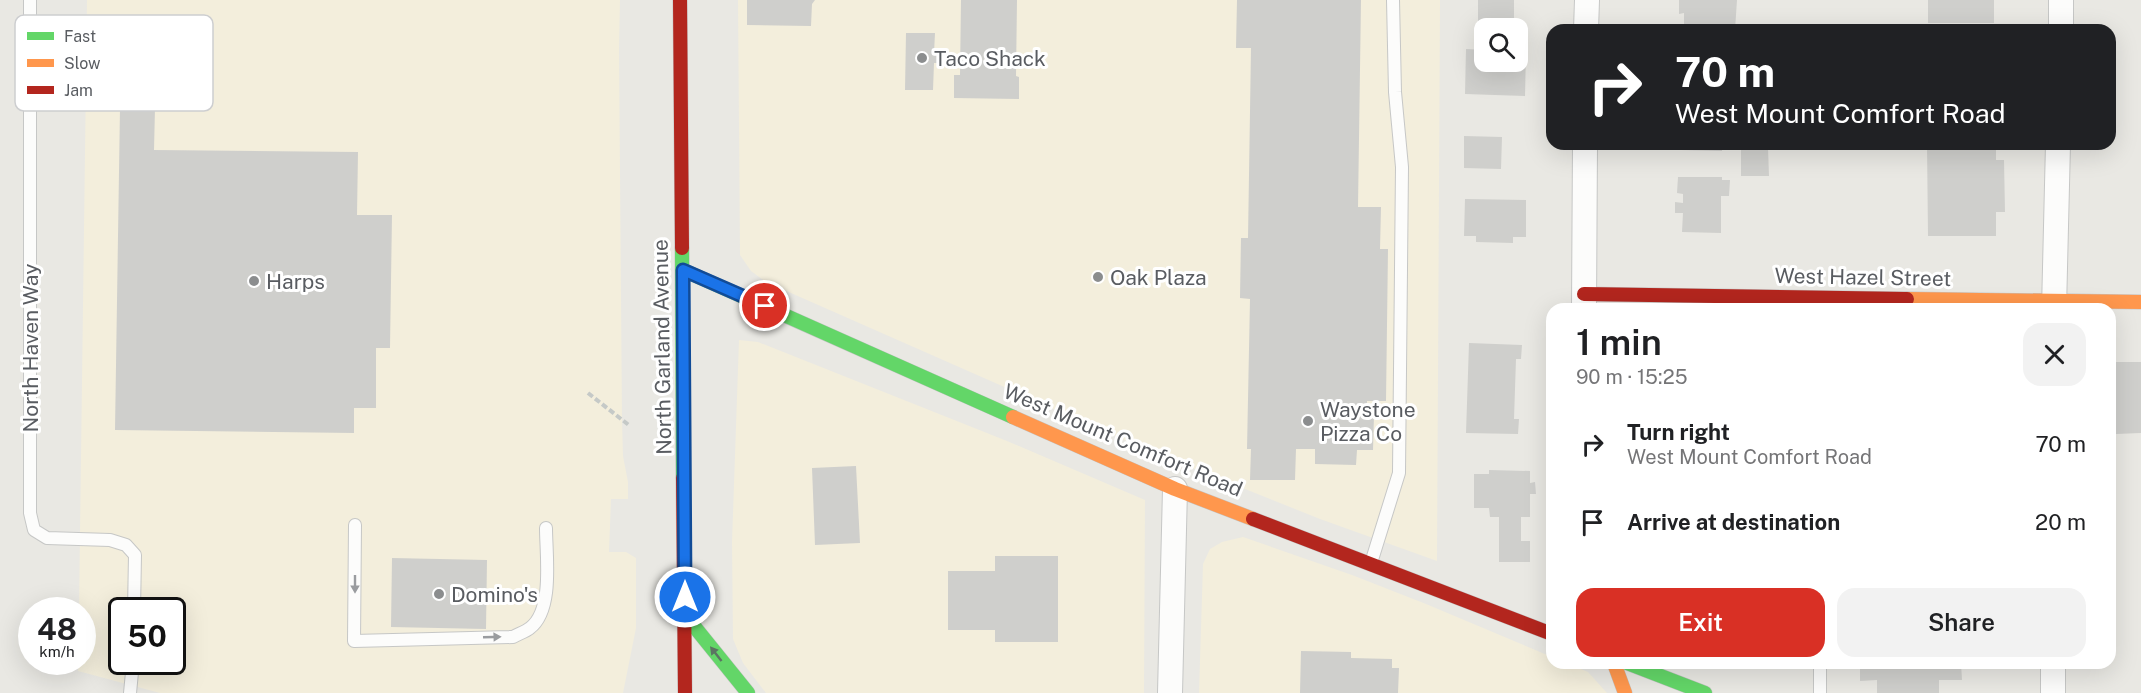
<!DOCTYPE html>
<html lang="en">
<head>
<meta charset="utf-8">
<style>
	:root { --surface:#fff; --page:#f2f2f2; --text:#202124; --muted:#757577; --accent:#d93025 }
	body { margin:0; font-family:"Public Sans",sans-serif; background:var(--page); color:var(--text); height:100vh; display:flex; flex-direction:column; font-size:22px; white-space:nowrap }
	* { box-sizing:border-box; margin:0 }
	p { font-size:20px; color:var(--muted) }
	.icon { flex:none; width:33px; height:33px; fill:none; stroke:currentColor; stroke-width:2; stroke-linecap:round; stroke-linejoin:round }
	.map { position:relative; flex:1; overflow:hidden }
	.panel { position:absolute; left:1546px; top:303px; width:570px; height:366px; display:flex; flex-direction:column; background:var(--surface); border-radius:18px; box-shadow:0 6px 24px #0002 }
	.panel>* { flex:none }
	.hud { position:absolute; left:1546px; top:24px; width:570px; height:126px; border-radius:18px; box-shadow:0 6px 24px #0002; background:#202124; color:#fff; overflow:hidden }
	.tools { position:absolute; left:1474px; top:18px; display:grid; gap:12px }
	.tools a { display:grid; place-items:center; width:54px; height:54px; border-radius:12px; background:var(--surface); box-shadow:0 6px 24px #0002; font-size:30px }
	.speed { position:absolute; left:18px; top:597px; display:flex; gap:12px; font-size:30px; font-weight:700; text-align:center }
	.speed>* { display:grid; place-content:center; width:78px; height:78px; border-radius:50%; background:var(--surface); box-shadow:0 6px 24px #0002; line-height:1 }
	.speed small { font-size:15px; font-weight:400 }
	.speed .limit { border:3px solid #111; border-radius:9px; background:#fff; color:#111 }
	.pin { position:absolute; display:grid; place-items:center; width:51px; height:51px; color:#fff; margin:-26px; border:3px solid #fff; border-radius:50%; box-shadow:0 2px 6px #0007 }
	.me { position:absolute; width:66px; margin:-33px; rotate:0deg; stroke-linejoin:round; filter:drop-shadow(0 0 4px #0008) }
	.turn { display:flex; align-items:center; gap:21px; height:126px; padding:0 30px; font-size:27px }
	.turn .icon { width:78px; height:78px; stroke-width:2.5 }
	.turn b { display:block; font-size:42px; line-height:51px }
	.round { display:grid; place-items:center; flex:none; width:63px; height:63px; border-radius:18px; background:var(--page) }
	.overview { display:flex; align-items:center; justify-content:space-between; height:102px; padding:0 30px }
	h1 { font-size:36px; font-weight:600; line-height:45px }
	.button { display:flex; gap:12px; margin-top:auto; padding:12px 30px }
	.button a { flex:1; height:69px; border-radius:18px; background:var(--accent); color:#fff; font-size:24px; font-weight:600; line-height:69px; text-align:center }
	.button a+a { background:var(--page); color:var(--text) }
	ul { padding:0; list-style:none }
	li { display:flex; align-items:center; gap:18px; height:78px; padding:0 30px }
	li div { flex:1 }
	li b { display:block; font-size:22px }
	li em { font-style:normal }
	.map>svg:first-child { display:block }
</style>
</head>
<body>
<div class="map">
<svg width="2141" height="693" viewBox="0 0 2141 693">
	<rect width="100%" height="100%" fill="#e9e8e3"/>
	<path fill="#f3eedc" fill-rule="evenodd" d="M87,0h533l-1,49 3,371 1,36 5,26v17h-17l-2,53h17l10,6v70l-13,65h-463l-82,-22v-9h4v-52h-3zM122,610h50v52h-50z
		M738,0h702l-3,561 -117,-42 -175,-70 -379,-167 -15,-11 -11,-16z
		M739,340l19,2 249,99 138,59 -1,193h-378l-23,-30 -10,-24 -1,-97z
		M1243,537l109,38 74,29 126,53v6h15l21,9 19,21h-408l4,-129 7,-15 12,-7z"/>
	<path fill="#cfcfcc" d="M747,0h68l-3,4 -1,22 -64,-1z
		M961,0h56l-1,76 3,1v22l-65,-1v-23h6z
		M1237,0h124l-3,207h23l-1,42h8l-2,152h-19v14h7l-1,35h-16l-1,15 -41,-1v-15h-19l-1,31h-45l1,-31h-4l3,-150 -10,-1 1,-60h7l3,-190h-15z
		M1478,0h36v28h-29v3h-7z
		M1679,0h58l-2,30h-51v-17l-5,1z
		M1928,0h66v23h-66z
		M906,33h29l-1,20h4v10h-4l-1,27h-28z
		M1466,49l19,1v12h33v-11h8l-1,45 -60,-2z
		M120,108h35l-1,42 204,2 -1,63h35l-2,133h-14v60h-22v25l-239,-3z
		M1464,136l38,1 -1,32 -37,-1z
		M1682,144h40v7l-41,-1z
		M1927,144h69v16h8l1,52h-9v24h-68z
		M1741,148h27l1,28h-28z
		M1678,177h44v3h8l-1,16h-8v37l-39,-1 1,-19h-8v-11l8,1v-9l-6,-1z
		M1465,199l61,1v37h-13v6l-37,-1v-6h-12z
		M1469,343l53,2 -1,14h-5l-2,60h5l-1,15 -52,-1z
		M2110,362h31v71l-25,1v-17h-6z
		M856,466l4,77 -45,2 -3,-77z
		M1489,470l41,1v12l5,-1 1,12h-6v23h-9v24h9v21h-31v-45h-9l-1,-9h-15v-34h15z
		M995,556h63v86h-63v-12h-47v-59h47z
		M392,558l95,2 -1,69 -95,-2z
		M1301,651l50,1v6l41,1v9h7l-1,25h-98z
		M1860,663h101l1,17h-23v13h-62v-13l-17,1z"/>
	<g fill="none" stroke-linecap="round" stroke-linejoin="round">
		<g stroke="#c6c7c6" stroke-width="14">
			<path id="lane" d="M30,0v513l4,17 13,8 63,2 16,5 9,10 -1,55
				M355,525l-1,116 159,-4c5,-3 12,-5 17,-9 24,-18 16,-73 16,-100
				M1371,563l28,-90 3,-306 -7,-75 -2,-92
				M130,693l3,-31
				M1820,693v-30"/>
		</g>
		<g stroke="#c6c7c6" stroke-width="26">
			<path id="street" d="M1586,30l1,-30
				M2061,30v-30
				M1584,309l1,-165
				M2054,309l4,-165
				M1170,693l5,-204
				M2053,693v-30"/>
		</g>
		<g stroke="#c5c5c5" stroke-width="15">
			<path id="fast" d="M682,248l1,230
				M683,270l330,147
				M685,615l63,78
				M1627,663l78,30"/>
		</g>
		<g stroke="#c5c5c5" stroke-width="15">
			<path id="slow" d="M1907,299l234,3
				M1013,417l162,72 78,30
				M1614,663l11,30"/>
		</g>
		<g stroke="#c5c5c5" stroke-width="15">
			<path id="jam" d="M680,0l2,248
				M1584,294l323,5
				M683,478l2,215
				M1253,519l299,115"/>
		</g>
		<path stroke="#c5c9c7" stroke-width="4" stroke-dasharray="6 3" stroke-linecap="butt" d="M588,393l42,33"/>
		<use href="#lane" stroke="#fcfcfb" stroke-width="12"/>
		<use href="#street" stroke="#fcfcfb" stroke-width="24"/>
		<use href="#fast" stroke="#63d668" stroke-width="14"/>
		<use href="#slow" stroke="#ff974d" stroke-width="14"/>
		<use href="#jam" stroke="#b3261e" stroke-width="14"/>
	</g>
	<defs><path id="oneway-solid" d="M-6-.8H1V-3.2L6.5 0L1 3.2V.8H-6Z" transform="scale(1.5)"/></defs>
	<g fill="#9a9c9f">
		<use href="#oneway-solid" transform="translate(355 584) rotate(90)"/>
		<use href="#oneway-solid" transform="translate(492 637) rotate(-2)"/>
	</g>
	<use fill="#5b7462" href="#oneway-solid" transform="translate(716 654) rotate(-128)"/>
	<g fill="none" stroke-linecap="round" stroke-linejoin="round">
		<g stroke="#114b97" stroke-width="15">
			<path id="route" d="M685,597l-2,-327 82,36"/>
		</g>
		<use href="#route" stroke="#1a73e8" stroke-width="10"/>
	</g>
	<g fill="#8b8d8e" stroke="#fff" stroke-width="2">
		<circle cx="922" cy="58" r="6"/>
		<circle cx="1098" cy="277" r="6"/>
		<circle cx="254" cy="281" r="6"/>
		<circle cx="1308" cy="421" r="6"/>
		<circle cx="439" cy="594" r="6"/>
	</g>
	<g text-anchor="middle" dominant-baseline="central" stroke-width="6" stroke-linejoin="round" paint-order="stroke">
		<g font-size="21" fill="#595c61" stroke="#fff" text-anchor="start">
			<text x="934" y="58">Taco Shack</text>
			<text x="1110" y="277">Oak Plaza</text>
			<text x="266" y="281">Harps</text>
			<text x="1320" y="409">Waystone<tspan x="1320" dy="24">Pizza Co</tspan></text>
			<text x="451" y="594">Domino's</text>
		</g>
		<g font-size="21" fill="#595c61" stroke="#fff">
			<text transform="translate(1863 277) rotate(1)">West Hazel Street</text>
			<text transform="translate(662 347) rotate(-91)">North Garland Avenue</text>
			<text transform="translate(30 348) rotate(-90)">North Haven Way</text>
			<text transform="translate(1123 440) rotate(23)">West Mount Comfort Road</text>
		</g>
	</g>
	<rect x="15" y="15" width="198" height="96" rx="9" fill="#fff" stroke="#cdced0" stroke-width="1.5"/>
	<rect x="27" y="32" width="27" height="8" fill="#63d668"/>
	<rect x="27" y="59" width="27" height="8" fill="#ff974d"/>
	<rect x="27" y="86" width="27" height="8" fill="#b3261e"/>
	<g font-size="16" fill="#595c61">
		<text x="64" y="42">Fast</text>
		<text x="64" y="69">Slow</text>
		<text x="64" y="96">Jam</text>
	</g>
</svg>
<div class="tools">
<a><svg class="icon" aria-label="search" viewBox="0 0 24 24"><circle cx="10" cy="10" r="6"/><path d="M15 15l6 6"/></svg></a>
</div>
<div class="speed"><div>48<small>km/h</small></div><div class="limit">50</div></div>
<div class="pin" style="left:765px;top:306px;background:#d93025"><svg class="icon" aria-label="arrive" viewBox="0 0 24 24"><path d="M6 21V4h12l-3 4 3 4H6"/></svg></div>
<svg class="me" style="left:685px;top:597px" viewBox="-20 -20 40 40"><circle r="17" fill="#1a73e8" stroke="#fff" stroke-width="3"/><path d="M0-11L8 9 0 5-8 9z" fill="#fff"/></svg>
<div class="hud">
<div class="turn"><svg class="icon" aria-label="right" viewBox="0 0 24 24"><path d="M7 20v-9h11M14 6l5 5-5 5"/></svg><div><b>70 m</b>West Mount Comfort Road</div></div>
</div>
<section class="panel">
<div class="overview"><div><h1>1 min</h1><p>90 m · 15:25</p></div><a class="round"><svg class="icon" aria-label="close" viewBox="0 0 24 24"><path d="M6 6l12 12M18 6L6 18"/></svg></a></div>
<ul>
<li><svg class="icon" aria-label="right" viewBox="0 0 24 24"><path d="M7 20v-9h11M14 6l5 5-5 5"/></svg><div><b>Turn right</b><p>West Mount Comfort Road</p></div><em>70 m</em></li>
<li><svg class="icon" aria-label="arrive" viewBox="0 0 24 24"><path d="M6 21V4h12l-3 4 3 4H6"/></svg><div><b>Arrive at destination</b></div><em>20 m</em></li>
</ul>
<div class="button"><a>Exit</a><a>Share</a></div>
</section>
</div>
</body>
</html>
